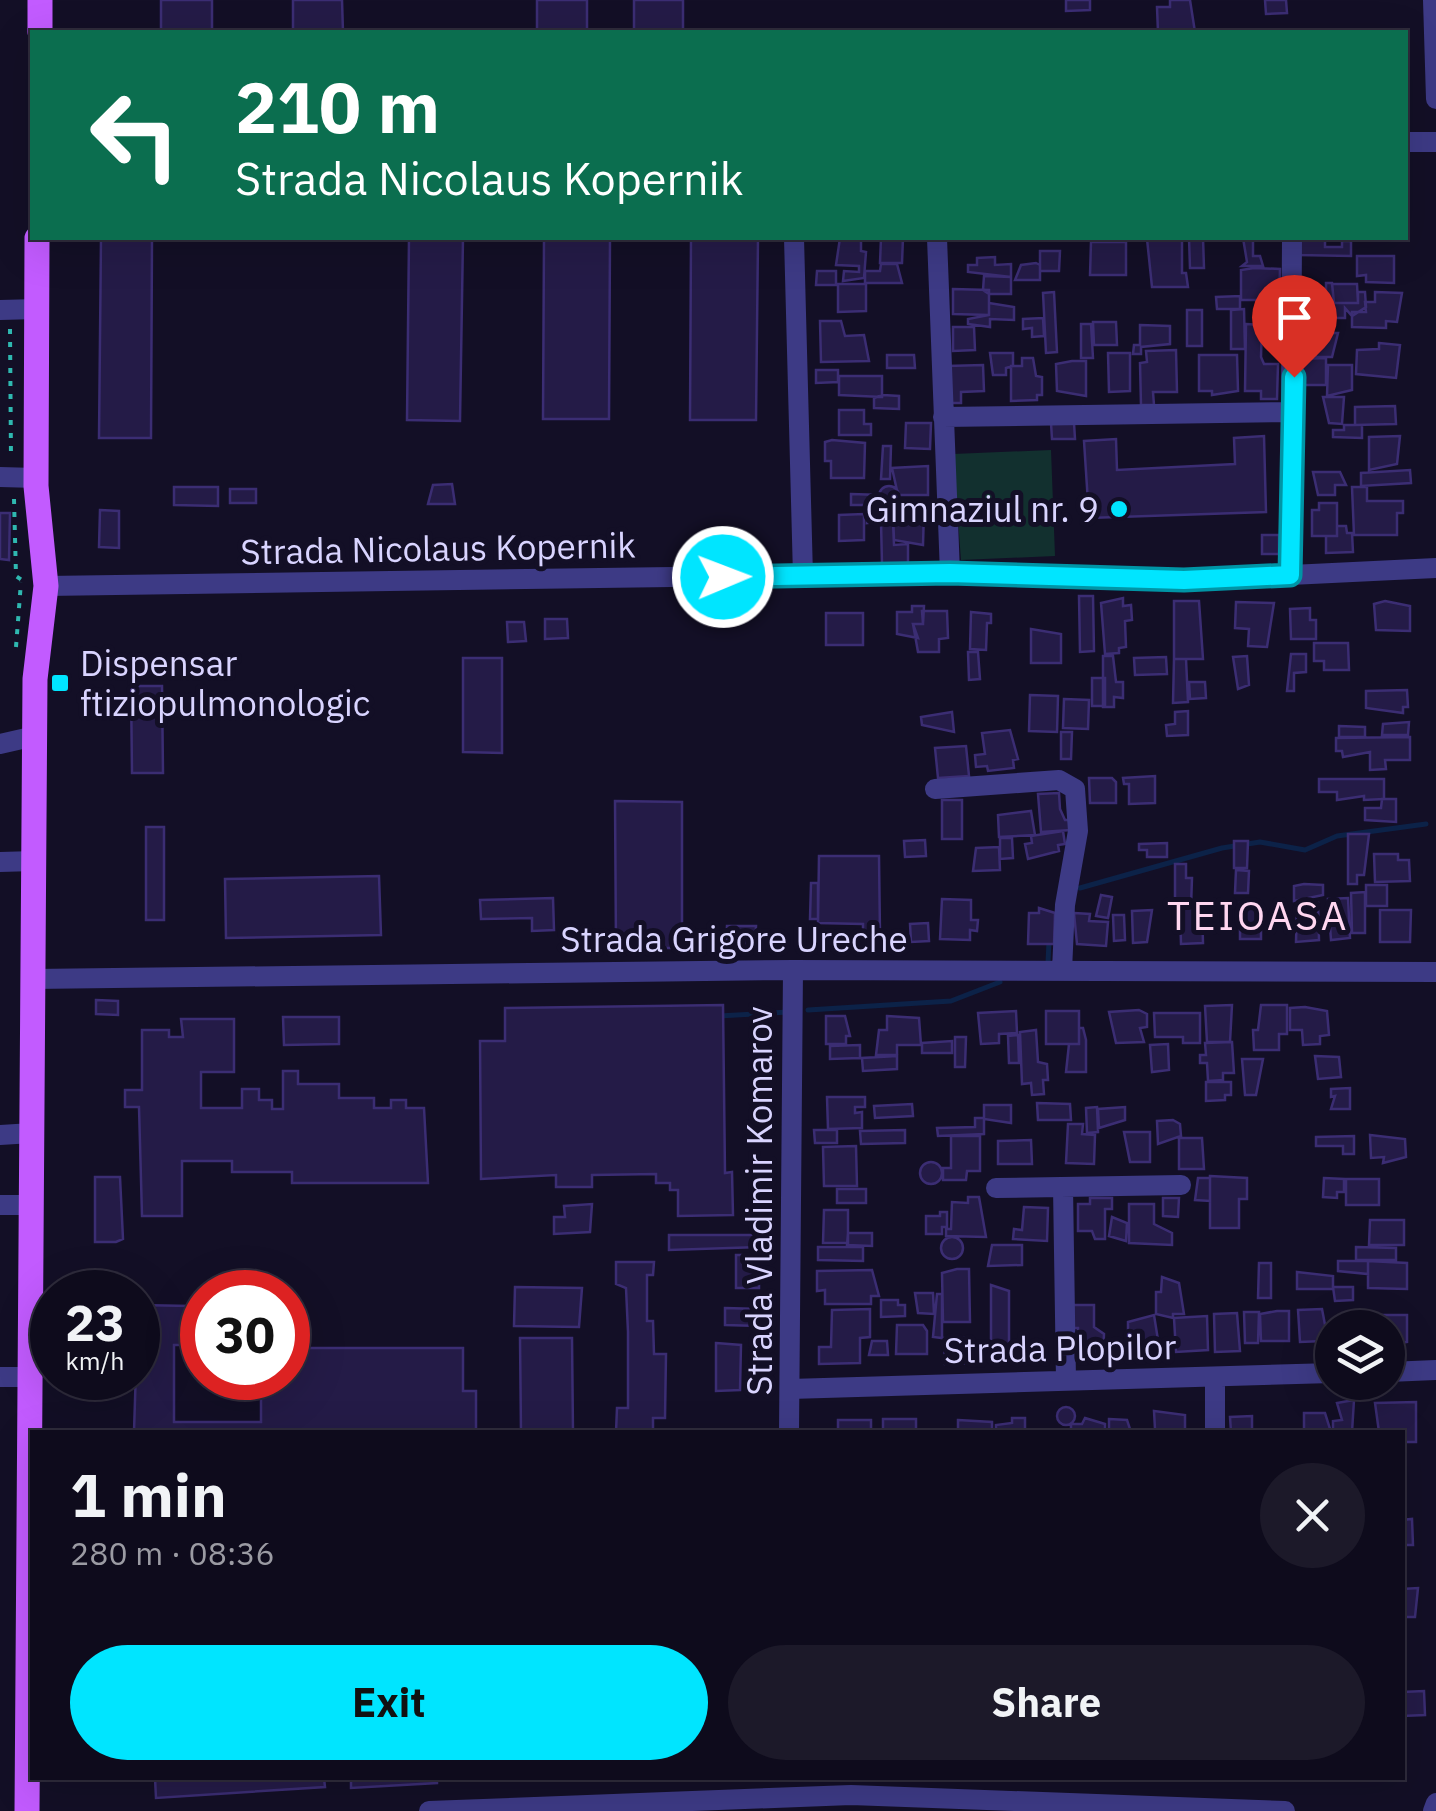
<!DOCTYPE html>
<html lang="en">
<head>
<meta charset="utf-8">
<style>
	:root { --surface:#0e0b1c; --page:#1c1929; --text:#f1f3f6; --muted:#9b9ba3; --line:#2e2b3b; --accent:#00e5ff }
	body { margin:0; font-family:"IBM Plex Sans",sans-serif; background:var(--page); color:var(--text); height:100vh; display:flex; flex-direction:column; font-size:38px; white-space:nowrap }
	* { box-sizing:border-box; margin:0 }
	p { font-size:32px; color:var(--muted) }
	.icon { flex:none; width:55px; height:55px; fill:none; stroke:currentColor; stroke-width:2; stroke-linecap:round; stroke-linejoin:round }
	.map { position:relative; flex:1; overflow:hidden }
	.details { position:absolute; left:30px; top:1430px; width:1375px; height:350px; display:flex; flex-direction:column; background:var(--surface); border-radius:0px; box-shadow:0 10px 40px #0002,0 0 0 2px var(--line) }
	.details>* { flex:none }
	.hud { position:absolute; left:30px; top:30px; width:1378px; height:210px; border-radius:0px; box-shadow:0 10px 40px #0002,0 0 0 2px var(--line); background:#0b6e4f; color:#fff; overflow:hidden }
	.buttons { position:absolute; left:1315px; top:1310px; display:grid; gap:20px }
	.buttons a { display:grid; place-items:center; width:90px; height:90px; border-radius:50%; background:var(--surface); box-shadow:0 10px 40px #0002,0 0 0 2px var(--line); font-size:50px }
	.speed { position:absolute; left:30px; top:1270px; display:flex; gap:20px; font-size:50px; font-weight:700; text-align:center }
	.speed>* { display:grid; place-content:center; width:130px; height:130px; border-radius:50%; background:var(--surface); box-shadow:0 10px 40px #0002,0 0 0 2px var(--line); line-height:1 }
	.speed small { font-size:25px; font-weight:400 }
	.speed .limit { border:15px solid #d22; background:#fff; color:#111 }
	.pin { position:absolute; display:grid; place-items:center; width:85px; height:85px; color:#fff; margin:-102px -42px; border-radius:50% 50% 50% 0; rotate:-45deg; box-shadow:0 0 10px #0007 }
	.pin .icon { rotate:45deg }
	.me { position:absolute; width:110px; margin:-55px; rotate:89deg; stroke-linejoin:round; filter:drop-shadow(0 0 8px #0008) }
	.turn { display:flex; align-items:center; gap:35px; height:210px; padding:0 40px; font-size:45px }
	.turn .icon { width:130px; height:130px; stroke-width:2.5 }
	.turn b { display:block; font-size:70px; line-height:85px }
	.round { display:grid; place-items:center; flex:none; width:105px; height:105px; border-radius:52px; background:var(--page) }
	.overview { display:flex; align-items:center; justify-content:space-between; height:170px; padding:0 40px }
	h1 { font-size:60px; font-weight:700; line-height:75px }
	.primary-button { display:flex; gap:20px; margin-top:auto; padding:20px 40px }
	.primary-button a { flex:1; height:115px; border-radius:60px; background:var(--accent); color:#111; font-size:40px; font-weight:700; line-height:115px; text-align:center }
	.primary-button a+a { background:var(--page); color:var(--text) }
	.map>svg:first-child { display:block }
</style>
</head>
<body>
<div class="map">
<svg width="1436" height="1811" viewBox="0 0 1436 1811">
	<rect width="100%" height="100%" fill="#130f26"/>
	<path fill="#12302f" d="M1051,450l4,106 -94,4 -8,-106z"/>
	<g fill="none" stroke-linecap="round" stroke-linejoin="round">
		<path stroke="#0c2248" stroke-width="5" d="M1080,888l142,-40 38,-6 45,8 32,-14 89,-12
			M1048,963l1,-22
			M808,1010l143,-9 49,-19
			M719,1016l69,-4"/>
	</g>
	<path fill="#241b47" stroke="#3b2d73" stroke-width="2.5" d="M161,0h51v32h-51z
		M293,0h49l1,32h-50z
		M537,0h50v32h-50z
		M634,0h49v32h-49z
		M1066,0h24v10l-24,1z
		M1170,0h20l5,32h-37l-1,-25h13z
		M1265,0h21l1,13 -21,1z
		M101,238h51l-1,200h-52z
		M409,238h54l-3,183 -53,-1z
		M544,238h66l-1,181h-66z
		M691,238h67l-2,182h-66z
		M840,238l21,1v12l5,1 -2,26 -21,3 1,-10 15,1v-6l-23,-1z
		M881,238h22l-1,25h-22z
		M1182,238v35h4l2,14h-36l-5,-48z
		M1189,238h14l1,30h-14z
		M1243,238h10v18h7l3,10h-21l5,-4z
		M1316,238h9v9h17v-6h9v15l-53,-1v-16z
		M1091,242h35v33h-36z
		M1040,251h20l-1,20h-19z
		M1357,256h37v27l-28,-1v-7l-9,1z
		M995,257v8l16,-1v13l-43,-5v-7h9v-7z
		M1036,263l4,2v15h-25l6,-15z
		M881,264h16l5,19h-37v-12h15z
		M1254,268l26,1 -1,31h-38v-30z
		M817,271h19v14h-20z
		M984,276l27,1v17h-22l-6,-4z
		M1326,283h6l2,20h24v-11h7l1,15 -14,9 -7,-8v10h-17l-1,-17 -21,-2 1,-6 19,-1z
		M838,284h28v27l-28,1z
		M1332,284h25l1,19h-24z
		M953,289l36,1v25l-36,-1z
		M1054,292l3,60 -11,1 -3,-60z
		M1375,292l27,1 -5,29 -11,-1v7l-34,-1v-15h14l-1,-10h10z
		M1240,296v13h-23l-1,-12z
		M989,303l25,4v13l-24,-1v8l-22,-3v-5l21,-4z
		M1244,309l1,40h-14v-39z
		M1187,310h15v36h-15z
		M1043,318l1,18 -12,1v-9l-9,1v-10z
		M820,321h21l4,15 19,-1 5,26 -48,1z
		M1093,322h23l1,23h-23z
		M1081,324h10l2,34h-12z
		M1246,324l16,1 -1,32 3,7h14l-1,35h-16v-8h-16z
		M1140,325l30,1v18l-29,3v7h-8l1,-9h6z
		M953,327h21l1,23 -22,1z
		M1313,333h25l-6,24h-16z
		M1379,343l21,2 -4,33 -40,-4 1,-24 22,-1z
		M1176,350l1,42h-24l1,13h-13l-1,-42 7,-1 -1,-11z
		M990,353h23v13l-7,2v7h-13z
		M1108,353h22v38l-21,1z
		M887,355h27l1,13h-28z
		M1199,355h38l1,36 -26,4v-4h-13z
		M1022,358h11l3,18 6,1v18h-5v5l-26,1v-35h11z
		M1326,358v27h-26v-26z
		M1072,361h14v35l-29,-5 -1,-27z
		M983,365l1,26 -23,1v11h-14v-37z
		M1328,365h24v25l-25,6z
		M816,370h22v12l-22,1z
		M839,376h43v21l-43,-2z
		M883,395l16,1v13l-25,-1v-10z
		M1323,397h21l-2,27 -13,-1z
		M1395,406l1,18 -41,1v-18z
		M839,410h25v14h7v11h-32z
		M906,423h25l-1,26 -25,-1z
		M1051,423h23l1,16h-23z
		M1344,425h18v13l-29,-1v-7h11z
		M1264,436l2,76 -177,6 -5,-77 32,-2 1,31 118,-6 -1,-26z
		M1400,436l-3,28 -28,6v-33z
		M832,440l33,3 -1,35h-33v-17h-6v-19z
		M883,446h8l-1,33h-9z
		M928,466v29h-30l-6,-27z
		M1410,470l1,13 -50,3v-13z
		M1313,472h27l6,13h-11v10h-17z
		M452,484l3,20h-27l5,-19z
		M879 496a10 10 0 1 1 20 0a10 10 0 1 1-20 0Z
		M174,487h44v19l-44,-1z
		M1352,487h15v14h36v12h-6v22h-43z
		M230,489h26v14h-26z
		M851,494l30,1v10l13,-1 -1,16 -26,3 1,-18h-17z
		M1319,503h18v33h-25v-26h7z
		M100,510l19,1v37l-20,-1z
		M911,510h13l-1,35 -29,-5 -1,-26z
		M0,513h10l-1,47 -9,-1z
		M864,514v26l-25,1v-26z
		M881,522h12l1,23 14,-1v21l-26,-1z
		M1337,526h9l1,7h5l1,19 -27,1v-17h11z
		M1262,535h17v19h-17z
		M1079,596h14l1,55 -14,1z
		M1123,598v8l8,-1 1,15 -7,1 1,26 -7,1v5l-14,1 -4,-51z
		M1174,601h25l4,58h-29z
		M1385,601l25,5v25l-34,-1 -2,-26z
		M1236,602l38,1 -7,44 -19,-1 1,-17 -14,-1z
		M912,606h12l-1,18h-10l5,14 -21,-4v-22h15z
		M1310,608v12h6v19h-25l-1,-30z
		M922,611h25l1,27 -9,1v13h-21l-5,-28h10z
		M971,612l20,2v9h-4l-1,27 -16,-1z
		M826,613h37v32h-37z
		M545,619h22l1,19 -23,1z
		M507,622h17l2,19 -18,1z
		M1031,629l30,5v29h-30z
		M1314,643h34l1,27h-25v-9h-10z
		M968,652h10l2,27 -11,1z
		M1291,654h15v18l-12,1v18h-7z
		M1103,656h10l3,26h7v16l-9,-1v10h-11z
		M1247,656l2,29 -11,4 -5,-32z
		M1166,657l1,17 -32,1 -1,-17z
		M463,658h39v95l-39,-1z
		M1174,659h12l2,43 -15,1z
		M1092,678h13v28h-13z
		M1189,682h16l1,16 -16,1z
		M131,686h31l1,87h-31z
		M1407,690l1,17h-5v6l-37,-5v-17z
		M1030,695l28,1 -1,36 -28,-1z
		M1064,699l25,1 -1,29 -25,-1z
		M1188,711v24l-21,1 -1,-11 9,-1v-12z
		M952,712l2,20 -32,-7 -1,-8z
		M1409,722l-1,13h-26l1,-11z
		M1339,726l26,1v10h-26z
		M1010,730l8,29 -5,1 1,8 -26,3 -1,-5 -11,1 -1,-12 10,-1 -3,-21z
		M1061,732h11l-1,27h-10z
		M1410,737v23h-25l1,9 -16,1v-18l-27,5 -1,-6h-6v-13z
		M966,746l3,30 -31,2 -3,-30z
		M1155,776v27l-26,1v-20h-5l-1,-6z
		M1089,778h23l4,4v21h-26z
		M1319,779h65v20l-20,1v-4l-27,4v-8h-18z
		M1059,793l1,16 5,11h5l1,10 -30,2 -3,-38z
		M1382,799h14v23l-31,-2v-12h16z
		M942,800h20v39h-20z
		M615,801l67,1v146h-66z
		M1031,811l4,24 -36,2 -1,-22z
		M146,827h18v93h-18z
		M1063,831l2,13 -7,1 1,6 -31,8 -3,-15 7,-1 -1,-7z
		M1369,834l-5,41h-7v9h-9v-50z
		M1000,838h12l1,20 -13,1z
		M925,840l1,16 -21,1 -1,-16z
		M1234,841h14l-1,27h-13z
		M1167,843v14h-20v-7h-8v-6z
		M999,847l1,23 -27,1 3,-23z
		M1374,854h24v6h11l1,21 -35,1z
		M819,856h60l1,78h11v15h-19v-10h-9v-15l-45,-1z
		M1175,864h11v14h6l-1,29h-16z
		M1236,870l13,1 -1,22h-13z
		M379,876l2,59 -155,3 -1,-59z
		M811,883h7v36h-8z
		M1304,884l19,1v10l-29,6v-15z
		M1366,885h21v21h-21z
		M1365,892v41h-13l-1,-40z
		M1101,895l11,2 -4,21 -12,-2z
		M553,898l1,32 -22,1v-13l-51,1 -1,-19z
		M1348,898l2,40 -19,2 -3,-41z
		M942,899l29,1v20h7l-1,11 -7,-1v10l-30,-1z
		M1240,903h21v36h-21z
		M1297,903h21l1,37 -23,2z
		M1202,907l1,36 -22,1 -1,-36z
		M1039,908l16,5 -1,31h-26l1,-31h10z
		M1152,910l-5,32 -14,1 -1,-32z
		M1380,910h31l-1,32h-30z
		M1074,913l16,1 -1,7 19,1 -2,24 -29,-2z
		M1113,915h11l1,25 -11,1z
		M928,923l1,18 -18,1 -1,-18z
		M727,926h29l-1,18 -29,-1z
		M96,1000l22,1v14l-22,-1z
		M723,1005l2,168 7,-1 1,43 -55,1v-26h-8v-7h-14v-9l-64,1v12h-36v-12l-75,4 -1,-138h25v-33z
		M1232,1005l-2,37h-23l-2,-36z
		M1261,1005h26v29h-8v16h-25l-1,-20h5z
		M1305,1007l22,4 2,24 -9,1v8l-17,1 -1,-15h-12v-22z
		M1139,1010l8,4v13l-7,1 4,14 -28,1 -7,-31z
		M1016,1011l1,22 -18,1v9l-18,1 -3,-31z
		M1046,1011h33v33h-33z
		M1154,1013h46v30h-17v-6h-28z
		M826,1016h19l5,20h-4v8h-20z
		M887,1016l32,2 2,27h-24v10h-21l3,-25h8z
		M283,1017h56v27l-55,1z
		M181,1019h53v53h-33v36h41v-19h17v11h13v9h11v-38h15v13h41v14h35v10h17v-8h15v8h18l4,75h-136v-11h-60v-11h-50v55h-40l-3,-109h-14v-17h17v-60h27v7h14z
		M1079,1028h4l3,12v32h-20l3,-28h10z
		M1036,1030l2,32 9,2 1,16h-5l1,14 -12,1 -1,-12 -9,1 -2,-52z
		M1018,1035l1,28h-10l-1,-27z
		M955,1037h11l-1,30h-10z
		M952,1041v12h-30v-10z
		M1232,1042l2,31h-11v7l-15,1 -1,-18h-7v-8h6l-1,-12z
		M1168,1044l1,26 -17,2 -2,-27z
		M860,1045v13l-30,1v-13z
		M897,1056v13l-34,2 -1,-13z
		M1315,1056l24,1 2,20 -23,2z
		M1242,1059h21l-7,36h-11z
		M1206,1082h25v13h-6v5l-19,1z
		M1350,1088v21h-19l4,-13 -4,1v-8z
		M827,1097h38v10h-10v6l7,-1v16l-34,1z
		M1037,1103l33,1 1,16h-33z
		M912,1104l1,12 -38,2 -1,-12z
		M984,1105h27v18l-27,-4z
		M1097,1107l1,25 -11,1 -1,-25z
		M1125,1107v13l-26,8 -1,-19z
		M975,1118h9v16l-46,2 -1,-8 38,-1z
		M1173,1120l7,4 1,12 -23,8 -1,-23z
		M1068,1124h15l-1,10 13,1 -1,29 -28,-1z
		M814,1130h23v13h-22z
		M905,1130v13l-44,1 -1,-13z
		M1124,1132h26v30h-20z
		M1370,1135l35,4 1,18 -23,6 1,-6 -13,1z
		M951,1136h29v35h-13l-1,9h-23v-12h8z
		M1354,1136v18h-11v-8h-27v-9z
		M1179,1138h23l2,31h-25z
		M1031,1140l1,24h-34v-23z
		M856,1146l1,40h-33l-1,-39z
		M920 1173a11 11 0 1 1 22 0a11 11 0 1 1-22 0Z
		M1210,1176l37,2v21h-8v29h-29z
		M95,1177h25l3,62 -7,3h-21z
		M1198,1178h12v23l-15,-1z
		M1324,1178l20,1v13h-7v6l-14,-1z
		M1346,1179h33v26h-33z
		M837,1189h29v14h-29z
		M968,1197h11l7,40 -40,-1v-7h5l1,-27 16,1z
		M1090,1198h22v11h-7v30h-10l-3,-8h-14v-27h12z
		M1179,1198l-1,19 -15,-1v-18z
		M592,1204l-2,28 -36,2v-17h11l-1,-11z
		M1129,1204h25v20l18,9v12l-43,-2z
		M1024,1207l24,1 -1,33 -34,-2 1,-10 8,1z
		M824,1210h24v33h-25z
		M940,1212h7v15h-5v7h-16v-18h14z
		M1112,1217l15,6 -1,18 -17,-5z
		M1370,1220h34v25h-35z
		M848,1233h24v13l-25,-1z
		M669,1235h91v12l-91,3z
		M941 1248a11 11 0 1 1 22 0a11 11 0 1 1-22 0Z
		M992,1245h30v20l-34,1z
		M818,1247h45v14l-45,-1z
		M1356,1247l40,1v12h-40z
		M736,1255h23v33h-23z
		M1338,1261h30v13l-30,-3z
		M1368,1261l39,2v26l-39,-1z
		M616,1262h38l-1,13h-6v46h6l1,33h12l-1,64h-12v14h-37l1,-24h11v-76l-2,-44 -10,-4z
		M1259,1263h12v35h-13z
		M957,1269h12l1,53h-27l-1,-49z
		M872,1270l7,26h-8v8h-46v-14l-8,1v-20z
		M1297,1272l36,4v13h-36z
		M1162,1277l17,6 5,31h-11v4l-17,-4v-22h5z
		M991,1285l18,6v70h-18z
		M515,1287l67,1 -3,39 -65,-1z
		M1333,1287h20v13l-18,1z
		M915,1293h18l1,21 -16,-1z
		M937,1294h5v44l-9,-1z
		M881,1300h17v5h7v11l-24,1z
		M138,1305l52,1v39h-16v77h87v-44h27v-30h175v43h13v41h-342z
		M1071,1305h23v22l10,7 -1,23h-25v-29h-7z
		M725,1308l35,1 -1,17 -34,-1z
		M870,1309v28l-10,1v25l-41,1v-17h12l1,-37z
		M1322,1309l4,21 -3,11 -23,1 -2,-32z
		M1277,1311h12v30h-28l-1,-27z
		M1244,1312h15l-1,31h-13z
		M1237,1313l3,38 -25,1 -1,-38z
		M1154,1315l4,25h-10v8h-20v-26z
		M1373,1315h34v27l-19,3v-17h-15z
		M1207,1316l1,34 -32,2 -2,-34z
		M897,1325h26l4,6v23h-31z
		M520,1338h52l1,94h-52z
		M944,1338h26l1,25 -26,1z
		M872,1341h15l1,14h-19z
		M716,1343l25,2 -1,45 -24,1z
		M1354,1400l-2,32h-19v-11l9,-1 -5,-17z
		M1416,1402v40h-14v-10h-23l-4,-29z
		M1057 1416a9 9 0 1 1 18 0a9 9 0 1 1-18 0Z
		M1154,1411l31,4v17l-30,-3z
		M1304,1413h21l6,19h-27z
		M1252,1416v16h-21l-1,-15z
		M1012,1418h13v14h-29v-7l16,-2z
		M1085,1418l20,6v8h-34v-8h11z
		M883,1419h33v13h-33z
		M1109,1419l18,1 4,12h-22z
		M838,1420h33v12h-33z
		M958,1420l34,2v10h-34z
		M1412,1519l1,26h-11v-25z
		M1418,1588l-3,29h-13v-28z
		M1424,1691l1,24 -23,1v-24z
		M155,1778h169l1,9 -169,11z
		M351,1778h86v5l-86,5z"/>
	<g fill="none" stroke-linecap="round" stroke-linejoin="round">
		<path stroke="#2fb8b0" stroke-width="4" stroke-dasharray="5 8" stroke-linecap="butt" d="M10,329l1,130
			M14,499l2,77 10,7
			M16,647l5,-65"/>
		<path stroke="#3d3a85" stroke-width="20" d="M1433,0l3,99
			M1405,142h31
			M794,238l9,338
			M937,238l13,335
			M0,310l37,-1
			M943,417l351,-5
			M0,477l36,1
			M1290,575l2,-337
			M46,586l904,-13 234,7 252,-12
			M0,744l35,-8
			M935,789l124,-9 16,9 3,42 -13,74 -3,65
			M0,862l34,-1
			M33,979l760,-9 643,2
			M0,1135l32,-2
			M1063,1187l3,193
			M996,1188l185,-3
			M0,1205h32
			M1388,1372l48,-2
			M0,1377h28
			M1215,1377v55
			M790,1389l542,-16
			M789,1432l4,-462
			M429,1811l422,-16 434,16
			M1433,1811l3,-8"/>
		<path stroke="#c25bff" stroke-width="25" d="M40,32v-32
			M27,1811l8,-1132 11,-93 -10,-100 1,-248"/>
	</g>
	<g fill="none" stroke-linecap="round" stroke-linejoin="round">
		<g stroke="#0095a6" stroke-width="25">
			<path id="route" d="M723,577l227,-4 234,7 106,-5 4,-198"/>
		</g>
		<use href="#route" stroke="#00e5ff" stroke-width="18"/>
	</g>
	<g fill="#00e5ff" stroke="#130f26" stroke-width="4">
		<circle cx="1119" cy="509" r="10"/>
		<rect x="50" y="673" width="20" height="20" rx="5"/>
	</g>
	<g text-anchor="middle" dominant-baseline="central" stroke-width="10" stroke-linejoin="round" paint-order="stroke">
		<g font-size="35" fill="#d9d4ff" stroke="#130f26" text-anchor="end">
			<text x="1099" y="509">Gimnaziul nr. 9</text>
			<text x="80" y="663" text-anchor="start">Dispensar<tspan x="80" dy="40">ftiziopulmonologic</tspan></text>
		</g>
		<g font-size="35" fill="#d9d4ff" stroke="#130f26">
			<text transform="translate(438 548) rotate(-1)">Strada Nicolaus Kopernik</text>
			<text x="734" y="939">Strada Grigore Ureche</text>
			<text transform="translate(759 1201) rotate(-90)">Strada Vladimir Komarov</text>
			<text transform="translate(1060 1348) rotate(-1)">Strada Plopilor</text>
		</g>
		<g font-size="40" letter-spacing="2.5" fill="#ffd6f0" stroke="#130f26">
			<text x="1258" y="915">TEIOASA</text>
		</g>
	</g>
</svg>
<div class="buttons">
<a><svg class="icon" aria-label="layers" viewBox="0 0 24 24"><path d="M12 4l9 5-9 5-9-5zM3 14l9 5 9-5"/></svg></a>
</div>
<div class="speed"><div>23<small>km/h</small></div><div class="limit">30</div></div>
<div class="pin" style="left:1294px;top:377px;background:#d93025"><svg class="icon" aria-label="arrive" viewBox="0 0 24 24"><path d="M6 21V4h12l-3 4 3 4H6"/></svg></div>
<svg class="me" style="left:723px;top:577px" viewBox="-20 -20 40 40"><circle r="17" fill="#00e5ff" stroke="#fff" stroke-width="3"/><path d="M0-11L8 9 0 5-8 9z" fill="#fff"/></svg>
<div class="hud">
<div class="turn"><svg class="icon" aria-label="left" viewBox="0 0 24 24"><path d="M17 20v-9H6M10 6l-5 5 5 5"/></svg><div><b>210 m</b>Strada Nicolaus Kopernik</div></div>
</div>
<section class="details">
<div class="overview"><div><h1>1 min</h1><p>280 m · 08:36</p></div><a class="round"><svg class="icon" aria-label="close" viewBox="0 0 24 24"><path d="M6 6l12 12M18 6L6 18"/></svg></a></div>
<div class="primary-button"><a>Exit</a><a>Share</a></div>
</section>
</div>
</body>
</html>
